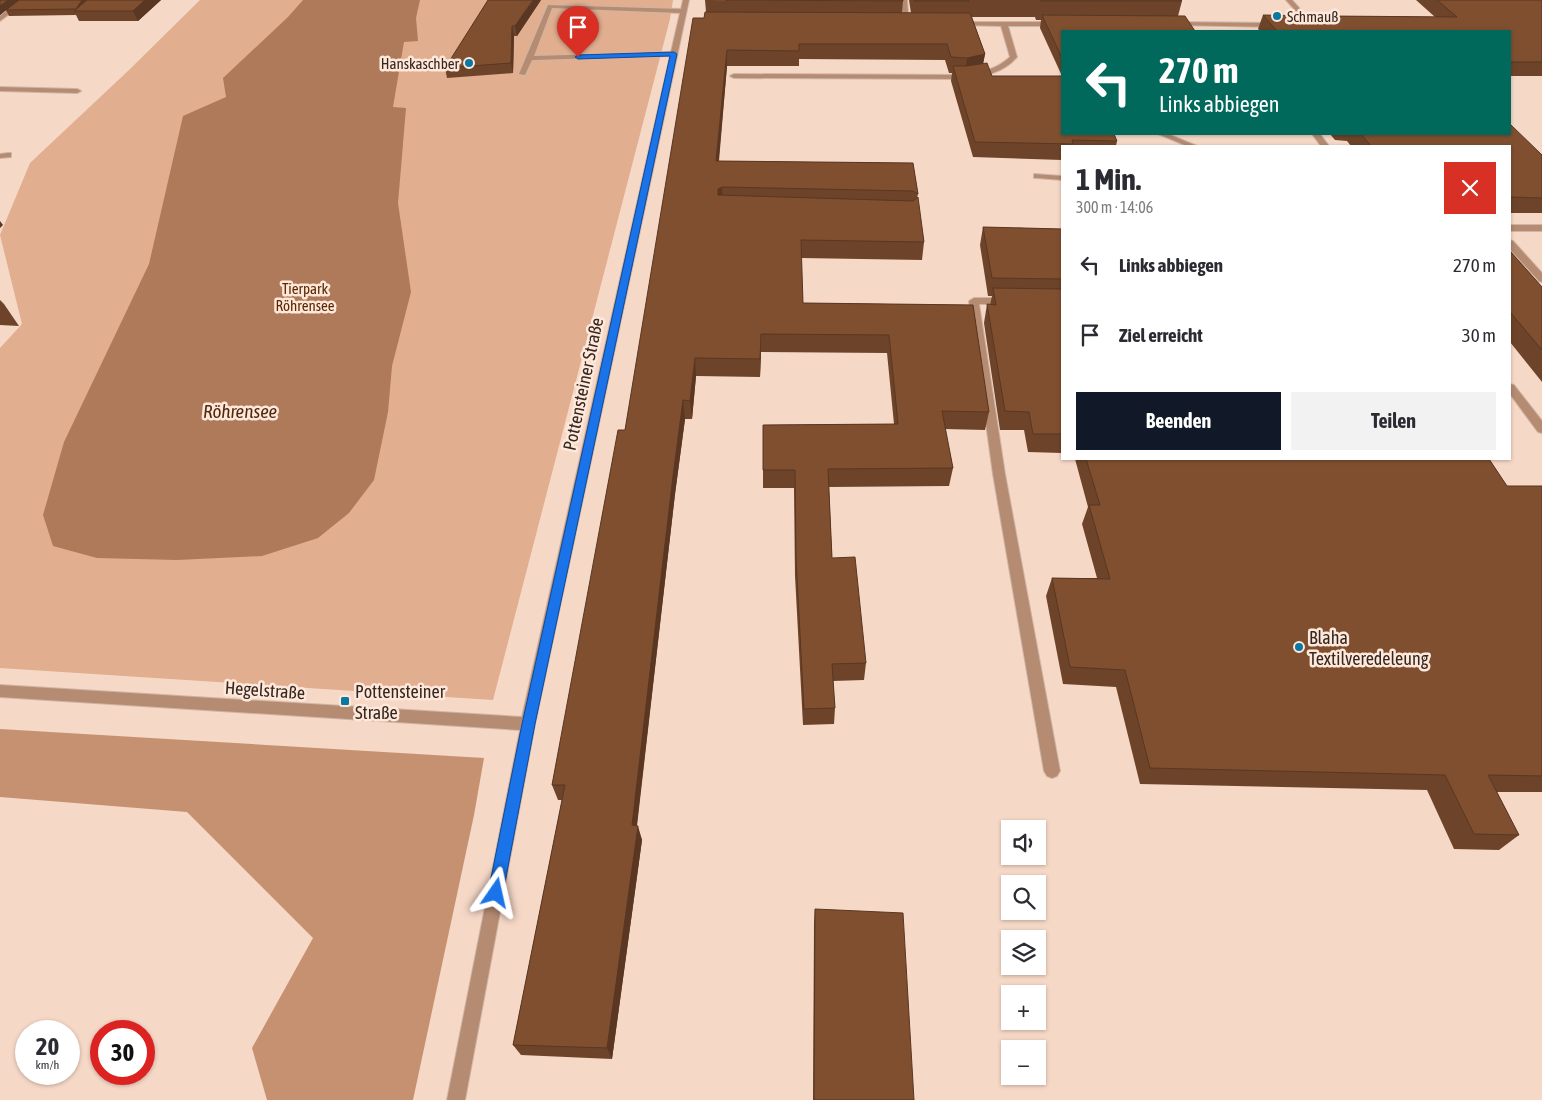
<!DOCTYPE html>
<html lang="de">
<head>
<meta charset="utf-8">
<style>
	:root { --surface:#fff; --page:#f2f2f3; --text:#2b2b33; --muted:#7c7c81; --accent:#111827 }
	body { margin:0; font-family:"Asap Condensed",sans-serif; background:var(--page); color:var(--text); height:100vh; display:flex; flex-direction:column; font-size:19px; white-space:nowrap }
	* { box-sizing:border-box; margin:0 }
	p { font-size:16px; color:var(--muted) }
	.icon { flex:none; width:28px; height:28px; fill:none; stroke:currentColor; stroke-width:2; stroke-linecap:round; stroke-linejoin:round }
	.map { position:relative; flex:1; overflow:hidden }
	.side { position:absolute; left:1061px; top:145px; width:450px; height:315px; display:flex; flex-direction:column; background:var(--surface); border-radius:0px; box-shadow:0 1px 4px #0004 }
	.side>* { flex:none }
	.top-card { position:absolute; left:1061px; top:30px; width:450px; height:105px; border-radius:0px; box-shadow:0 1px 4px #0004; background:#00695c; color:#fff; overflow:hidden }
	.fabs { position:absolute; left:1001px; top:820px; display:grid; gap:10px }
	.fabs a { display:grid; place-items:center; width:45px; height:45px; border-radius:0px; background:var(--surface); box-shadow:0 1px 4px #0004; font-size:25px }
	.speed { position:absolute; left:15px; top:1020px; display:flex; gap:10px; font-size:25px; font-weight:700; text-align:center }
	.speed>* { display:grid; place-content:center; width:65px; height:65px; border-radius:50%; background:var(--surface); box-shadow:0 1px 4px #0004; line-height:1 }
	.speed small { font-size:12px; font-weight:400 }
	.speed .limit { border:8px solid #d22; background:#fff; color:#111 }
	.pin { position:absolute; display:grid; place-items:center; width:42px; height:42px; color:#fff; margin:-51px -21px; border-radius:50% 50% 50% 0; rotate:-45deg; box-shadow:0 0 5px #0007 }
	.pin .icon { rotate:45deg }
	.me { position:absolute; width:55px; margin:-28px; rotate:11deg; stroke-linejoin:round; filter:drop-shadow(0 0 4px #0008) }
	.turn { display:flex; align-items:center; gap:18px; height:105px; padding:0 15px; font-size:22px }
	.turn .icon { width:65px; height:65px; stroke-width:2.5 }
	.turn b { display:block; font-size:35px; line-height:42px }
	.round { display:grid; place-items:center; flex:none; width:52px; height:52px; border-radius:0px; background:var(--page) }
	.summary { display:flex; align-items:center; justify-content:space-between; height:85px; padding:0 15px }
	h1 { font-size:30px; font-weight:700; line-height:38px }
	.action { display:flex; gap:10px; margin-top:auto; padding:10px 15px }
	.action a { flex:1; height:58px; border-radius:0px; background:var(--accent); color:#fff; font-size:20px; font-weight:700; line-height:58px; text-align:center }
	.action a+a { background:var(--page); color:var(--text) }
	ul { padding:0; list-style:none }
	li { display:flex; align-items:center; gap:15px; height:70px; padding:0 15px }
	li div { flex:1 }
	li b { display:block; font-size:19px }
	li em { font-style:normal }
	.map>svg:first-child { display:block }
</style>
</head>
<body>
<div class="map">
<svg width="1542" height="1100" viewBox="0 0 1542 1100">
	<rect width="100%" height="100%" fill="#f6d8c7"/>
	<path fill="#e1ae8f" d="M200,0h473l-3,19 -177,681 -493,-32v-320l22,-24 -22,-89 30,-72 99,-93z"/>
	<path fill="#c69171" d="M0,729l484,29 -10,57 -61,285h-146l-15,-52 61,-110 -126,-126 -187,-15z"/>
	<path fill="#ae7a5a" d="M303,0h117l-4,18 2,23 -14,1 -11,65 13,1 -8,95 13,89 -19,74 -4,46 -14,68 -25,33 -31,25 -56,18 -85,4 -80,-2 -44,-12 -10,-31 21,-73 85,-178 34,-148 43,-19 -3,-19 65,-61z"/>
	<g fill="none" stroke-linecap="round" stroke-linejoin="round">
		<g stroke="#cfb5a6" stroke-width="2">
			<path id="minor" d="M21,0h7l-28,21v-5z
				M683,0h6l-154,724 -70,376h-18l73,-370 -520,-33v-12l522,32 148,-661 -138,4 -7,15 -6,-1 29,-69 133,4zM552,8l128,5 -9,39 -137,4z
				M901,0h6l2,25 -5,-1z
				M1286,0h6l28,31h-6z
				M959,22h97l3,2 -3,2h-48l9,31c-14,16 -32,19 -52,22l-231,-1 -4,-2 4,-2 231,1c18,-3 32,-6 45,-18l-9,-31 -44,-1 -1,-1z
				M1174,22l102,1 3,2 -3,2 -104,-2 -1,-1z
				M0,87l77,2 4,2 -4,2 -77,-2z
				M1158,134h10l29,12h-10z
				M1312,134h8l9,12h-8z
				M8,153h3v4l-11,1v-4z
				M1034,174l28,2v4l-25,-2h-3z
				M1510,225h32v6h-32z
				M1510,240l3,1 29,32v9l-3,-1 -29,-32z
				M974,298h34l5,3 -5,3h-29l26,170 55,297 -3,5 -5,2 -5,-2 -3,-5 -51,-297 -24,-173z
				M1510,384l4,1 28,36v12l-4,-1 -28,-38z"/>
		</g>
		<use href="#minor" fill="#b58b72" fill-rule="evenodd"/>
	</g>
	<path fill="#6d4429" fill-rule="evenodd" d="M0,0h161l-23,21h-59l-3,-6 -67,1 -3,-6 -6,5z
		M541,0l-24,36h-3l-1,37 -66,5 -2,-10z
		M705,0l198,1 -1,12h9l-2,-13h272l1,1 -4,15 -116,15v103l55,7 -1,5h-54v14l-89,-3 -22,-76 1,-8h-3l-4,-13 -146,-1v7h-72l-8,95 194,2 5,31 -1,4 7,44 -2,18 -121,-2 2,45 170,2 16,107 -4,18 -40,-1 8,39 -4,18 -120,1 3,71 34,105 -2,17 -31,1 2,27 -1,16 -31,1 -8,-149 -1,-88h-31v-63l131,-1 -7,-71 -126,-1 -1,25 -64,-1 -4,43h-7l-10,75 -38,332 5,14 -30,219 -91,-4 -8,-10 49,-245h-4l-6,-15 73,-355 79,-412 2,-6zM972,17h63l1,3h5l-1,8 22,48h-70l-9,-13 2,-9z
		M1416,0h126v76h-32v-45h-250l-2,-2 5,-14 57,4h5l2,-3 108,1z
		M1330,134h180l32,21v58h-32v-67h-159l-4,-5 -12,-1z
		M983,227l79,2v224l-34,-1 -4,-22h-24l-16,-107 3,-19 3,1 2,-9h-4l-8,-51z
		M1510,251l32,36v95l-32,-40z
		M0,300l4,4 15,22 -19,-1z
		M1075,459h414l18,27h35v306h-45l22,43 -20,15 -45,-1 -27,-59 -287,-6 -24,-97 -53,-3 -17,-88 6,-18h45l-15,-54 6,-17z
		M815,909l99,191h-101l1,-178z"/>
	<path fill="#593722" d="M8,0h11l-19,15v-9z
		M82,0h8l-14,9z
		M145,0h16l-23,21 -5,-10z
		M533,0h8l-24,36 -2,-10z
		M512,26l2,10 -1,37 -2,-10z
		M727,50v16l-10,112 -1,-17z
		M985,54l-3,16 -17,3 2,-15z
		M722,187l1,17 -5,2v-17z
		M0,221l3,4 -3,3z
		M761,334v18l-1,25v-18z
		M695,358l1,18 -4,43 -2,-18z
		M683,400l2,19 -10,75 -40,346 -3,-15 41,-349z
		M638,826l4,14 -30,219 -5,-11z"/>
	<path fill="#7f4f30" stroke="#593722" d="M0,0h8l-8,6z
		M19,0h63l-6,9 -70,1z
		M87,0h58l-12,11h-59z
		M488,0h45l-18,26h-3l-1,37 -66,5z
		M725,0h178v1z
		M914,0h54l1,1h-55z
		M1040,0h141l1,1h-142z
		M1437,0h105v62h-32v-31h-233l-14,-16 52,1 5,3h7v-3l130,1z
		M705,12l265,1 15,41 -18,4 -16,-1 -4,-13h-148v7l-72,-1 -11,111 197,2 5,31 -5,-3 -191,-4 -4,2v6l195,6 5,-4 6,45 -123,-2 2,63 170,2 16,107 -47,-1 11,57 -125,1 4,89 23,-1 11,106 -34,1 3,44 -31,1 -8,-151 -1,-88h-32v-45l135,-1 -9,-89 -128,-1 -1,25 -65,-1 -5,43 -7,-1 -10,76 -41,349 6,1 -31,222 -94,-3 52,-260h-13l66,-355h7l68,-412h11z
		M1042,15l143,1 10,15h-133v27z
		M987,63l5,13h70v58h52l3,7 -45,-1 1,4 -98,-2 -22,-76h14z
		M1510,124l32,31v43l-32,-1v-51h-139l-10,-12h149z
		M983,227l79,2v50l-70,-1z
		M1510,251l32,36v63l-32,-38z
		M993,288l69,1v145h-29l-4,-22 -24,-1 -18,-107 9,1z
		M1086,459h403l18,27h35v290l-54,-1 31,60 -45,-1 -29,-59 -295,-7 -25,-98 -55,-3 -18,-89 58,1 -21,-74h11z
		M815,909l88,4 11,187h-100z"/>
	<path fill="#1a73e8" stroke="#114b97" d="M674,52l3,2 -142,670 -32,169 -2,5 -5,3 -5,-3 -3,-5 34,-169 148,-668 -92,3 -3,-2 3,-2z"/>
	<g fill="#0978a2" stroke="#ffe7d9" stroke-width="2">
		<circle cx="1277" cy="16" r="5"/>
		<circle cx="469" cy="63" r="5"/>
		<circle cx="1299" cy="647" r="5"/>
		<rect x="340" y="696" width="10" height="10" rx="2.5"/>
	</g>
	<g text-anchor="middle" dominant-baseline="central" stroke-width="5" stroke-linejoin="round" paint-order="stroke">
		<g font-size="15" fill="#322721" stroke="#ffe7d9" text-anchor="start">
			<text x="1287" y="16">Schmauß</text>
			<text x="459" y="63" text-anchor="end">Hanskaschber</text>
		</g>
		<g font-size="15" fill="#5a2901" stroke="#ffe7d9">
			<text x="305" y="288">Tierpark<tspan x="305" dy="17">Röhrensee</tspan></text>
		</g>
		<g font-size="18" fill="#322721" stroke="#ffe7d9">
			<text transform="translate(583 384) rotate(-78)">Pottensteiner Straße</text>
			<text transform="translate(265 690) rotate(4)">Hegelstraße</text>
		</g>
		<g font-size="18" fill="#322721" stroke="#ffe7d9" text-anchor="start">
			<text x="1309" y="637">Blaha<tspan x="1309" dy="21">Textilveredeleung</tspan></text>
			<text x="355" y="691">Pottensteiner<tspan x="355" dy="21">Straße</tspan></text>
		</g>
		<g font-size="19" font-style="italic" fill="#4d2910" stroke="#ffe7d9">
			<text x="240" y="411">Röhrensee</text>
		</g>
	</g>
</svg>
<div class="fabs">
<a><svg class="icon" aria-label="sound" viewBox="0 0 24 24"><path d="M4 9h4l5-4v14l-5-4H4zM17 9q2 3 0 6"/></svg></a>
<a><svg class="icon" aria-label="search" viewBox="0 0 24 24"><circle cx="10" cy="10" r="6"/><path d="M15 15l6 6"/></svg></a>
<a><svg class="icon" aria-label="layers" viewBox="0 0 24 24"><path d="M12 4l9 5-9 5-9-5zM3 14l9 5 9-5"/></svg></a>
<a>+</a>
<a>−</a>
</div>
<div class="speed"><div>20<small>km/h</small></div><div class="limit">30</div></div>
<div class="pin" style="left:578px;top:57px;background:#d93025"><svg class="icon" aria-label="arrive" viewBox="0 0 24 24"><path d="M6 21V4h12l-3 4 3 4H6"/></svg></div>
<svg class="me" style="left:496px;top:893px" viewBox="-20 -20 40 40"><path d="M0-17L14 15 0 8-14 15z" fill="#1a73e8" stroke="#fff" stroke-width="4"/></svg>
<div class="top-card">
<div class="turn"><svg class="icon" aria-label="left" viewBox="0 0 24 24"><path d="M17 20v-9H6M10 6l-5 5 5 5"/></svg><div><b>270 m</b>Links abbiegen</div></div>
</div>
<section class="side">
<div class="summary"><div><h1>1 Min.</h1><p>300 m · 14:06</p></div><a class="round" style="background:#d93025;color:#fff"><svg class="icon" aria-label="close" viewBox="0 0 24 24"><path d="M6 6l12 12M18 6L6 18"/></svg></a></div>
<ul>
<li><svg class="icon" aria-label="left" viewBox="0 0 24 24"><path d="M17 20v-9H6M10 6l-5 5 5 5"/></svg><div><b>Links abbiegen</b></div><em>270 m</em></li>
<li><svg class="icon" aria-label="arrive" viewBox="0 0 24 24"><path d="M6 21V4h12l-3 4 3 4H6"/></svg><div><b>Ziel erreicht</b></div><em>30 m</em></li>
</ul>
<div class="action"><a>Beenden</a><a>Teilen</a></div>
</section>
</div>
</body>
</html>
